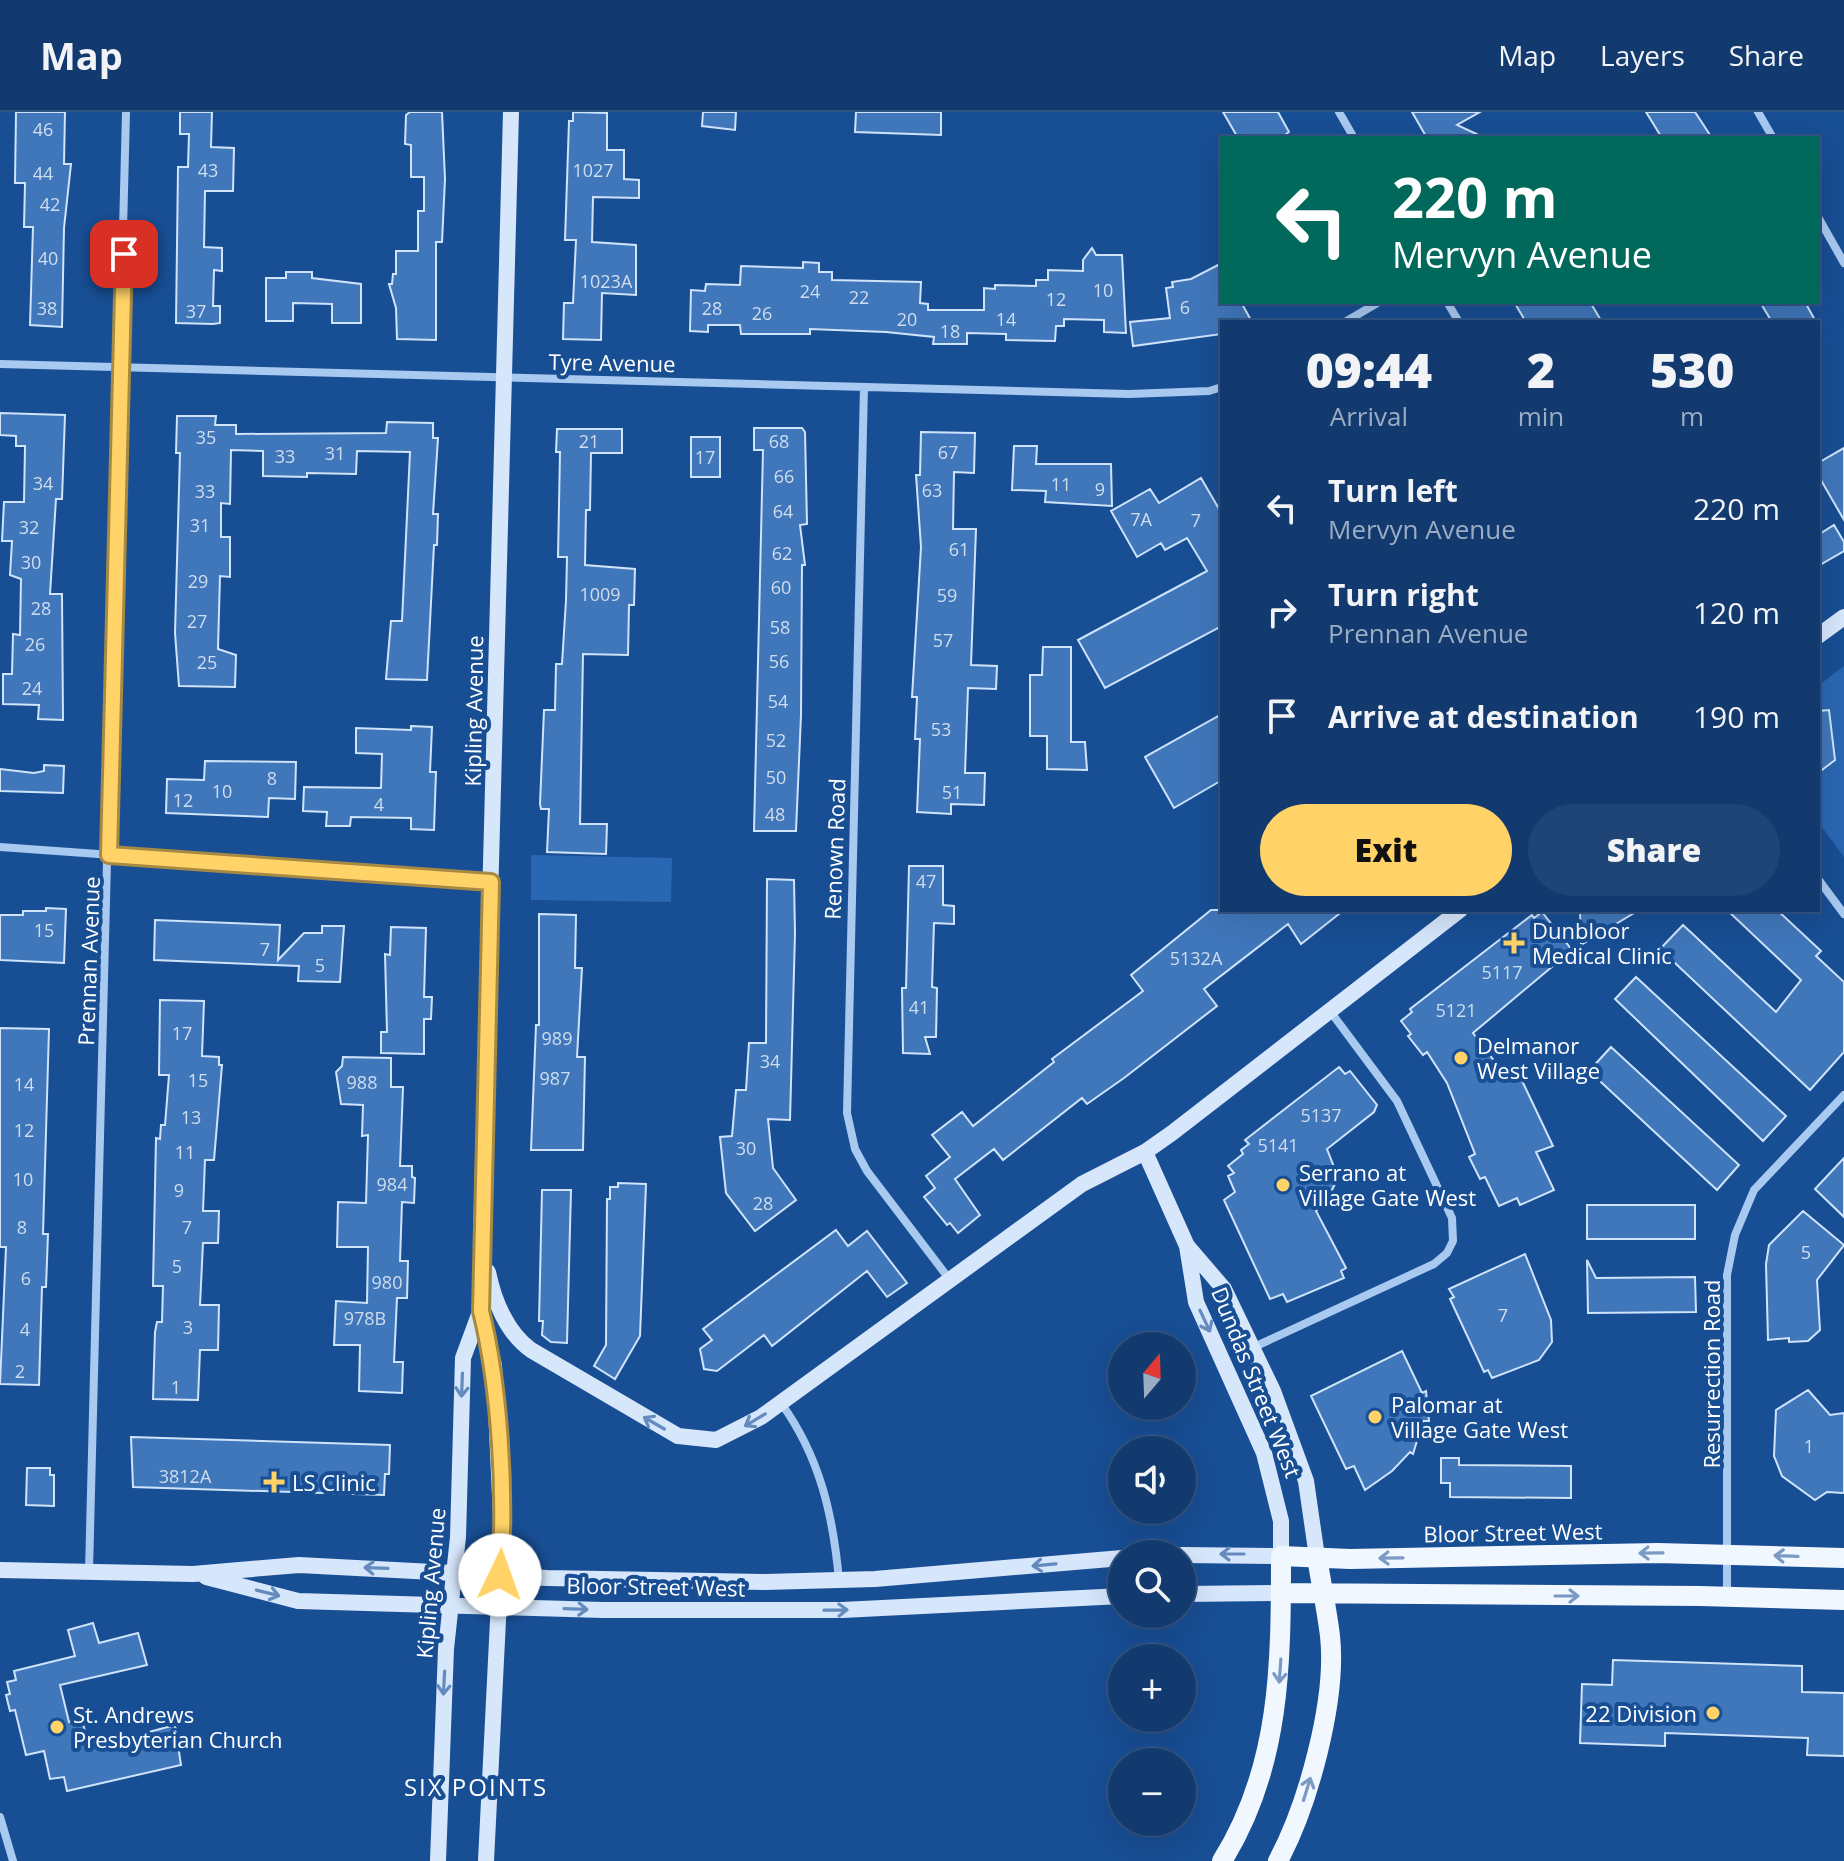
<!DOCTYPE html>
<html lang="en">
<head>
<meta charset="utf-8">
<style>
	:root { --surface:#123a6f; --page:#1f4577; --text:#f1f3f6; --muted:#9cadc3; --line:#315482; --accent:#ffd367 }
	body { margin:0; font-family:"Open Sans",sans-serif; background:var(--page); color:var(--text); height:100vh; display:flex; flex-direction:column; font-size:30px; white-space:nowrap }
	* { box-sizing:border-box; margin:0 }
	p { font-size:26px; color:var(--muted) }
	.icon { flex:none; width:44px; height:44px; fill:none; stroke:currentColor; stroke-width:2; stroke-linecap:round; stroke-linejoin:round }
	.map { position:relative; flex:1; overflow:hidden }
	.sheet { position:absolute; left:1220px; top:208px; width:600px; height:592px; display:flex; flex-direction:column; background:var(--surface); border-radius:0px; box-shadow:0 8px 32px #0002,0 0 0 2px var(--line) }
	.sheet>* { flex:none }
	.guide { position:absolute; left:1220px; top:24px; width:600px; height:168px; border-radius:0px; box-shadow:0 8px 32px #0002,0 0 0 2px var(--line); background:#00695c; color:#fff; overflow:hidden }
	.needle { width:52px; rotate:19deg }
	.controls { position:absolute; left:1108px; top:1220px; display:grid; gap:16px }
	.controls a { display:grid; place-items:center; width:88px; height:88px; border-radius:50%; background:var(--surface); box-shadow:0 8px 32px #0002,0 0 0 2px var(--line); font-size:40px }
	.pin { position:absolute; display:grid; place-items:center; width:68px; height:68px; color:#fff; margin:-34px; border-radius:16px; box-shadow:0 4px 12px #0006 }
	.me { position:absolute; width:88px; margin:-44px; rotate:3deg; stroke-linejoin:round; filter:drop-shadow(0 0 6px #0008) }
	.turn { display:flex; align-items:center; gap:28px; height:168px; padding:0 40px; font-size:36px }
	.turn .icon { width:104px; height:104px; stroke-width:2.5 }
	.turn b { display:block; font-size:56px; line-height:68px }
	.eta { display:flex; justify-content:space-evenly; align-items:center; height:136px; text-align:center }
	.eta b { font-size:48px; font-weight:800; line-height:56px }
	.button { display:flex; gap:16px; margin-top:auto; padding:16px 40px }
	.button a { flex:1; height:92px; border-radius:48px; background:var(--accent); color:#111; font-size:32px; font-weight:800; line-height:92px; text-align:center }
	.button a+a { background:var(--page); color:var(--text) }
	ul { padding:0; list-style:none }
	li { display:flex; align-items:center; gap:24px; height:104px; padding:0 40px }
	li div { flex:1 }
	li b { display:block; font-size:30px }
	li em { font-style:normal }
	header { display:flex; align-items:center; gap:48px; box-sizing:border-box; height:112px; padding:0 40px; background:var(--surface); border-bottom:2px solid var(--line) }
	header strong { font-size:38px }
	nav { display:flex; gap:44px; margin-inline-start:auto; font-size:28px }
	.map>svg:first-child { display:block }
</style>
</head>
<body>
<header>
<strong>Map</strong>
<nav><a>Map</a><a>Layers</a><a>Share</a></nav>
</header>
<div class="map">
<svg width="1844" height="1749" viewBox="0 0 1844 1749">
	<rect width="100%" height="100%" fill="#184e94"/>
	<path fill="#2a67b2" d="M1844,554v191l-26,-35v-136z
		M531,743l141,3 -1,44 -140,-2z"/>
	<path fill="#4077bb" stroke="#cfe3fb" stroke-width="2" d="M16,0h49l-1,52h7l-7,64 -2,99 -32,-2 3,-98h-9l1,-44h-10z
		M180,0h32l-1,35 23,1 -1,43h-28l-1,56 18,1v23l-8,-1 -1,36h7v17l-7,1 -37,-1 2,-156h10l1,-33h-9z
		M410,0h32l3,67 -3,63h-6v98l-39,-1 -1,-31 -7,-24h3l1,-10h3v-23h22v-40h6v-34h-13v-32l-6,-1 1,-29z
		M573,0l34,1v37h17v29l15,1v18l-46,-1 -1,45 44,3v50l-34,-2 -1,47 -38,-1 1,-36h9l3,-63h-11l4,-119h4z
		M703,0h33l-1,18 -33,-4z
		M856,0h85v23l-86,-3z
		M1223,0h55l11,20 -9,6h-42z
		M1412,0h68l-23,13 28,13h-58z
		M1646,0h49l17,26h-50z
		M1092,136l4,7h26l4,78 -22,-1v-12l-40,-1v7h-8l-1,15 -49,-1v-6l-39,-1v11h-34l1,-7 -48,-5 -76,-3v5h-69l-1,-9h-32v7l-18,-1 1,-41 14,1 1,-7 34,1 1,-19 62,2v-6l16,1v9h13v8l89,2 -1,21 8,1v6h56v-22l11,1v-4l41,1v-6h12v-10l35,1v-11z
		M1222,151v39h19l11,20h-30v12l-89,12 -3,-24 40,-4 -4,-30 7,-1 -1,-5 19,-3z
		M286,160h26v6l49,6v39h-29v-19l-39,-1v18h-27v-43h20z
		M1514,190h76l12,20h-76z
		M1760,190h45l11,20h-44z
		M0,301l65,2 -3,84h-6l-6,95h12l1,126 -25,-1 1,-14 -36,-1v-30h9l1,-40 7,1 1,-56 -11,-4 2,-34h-10l2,-39h20l1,-56h-9v-10l-16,-1z
		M177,304h39l-1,9h21v9l150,-1 1,-11 46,1v15h5l-5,76h5l-1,31h-3l-7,135 -41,-1 5,-58h11l8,-169 -53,-1 -1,23 -49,-1v4l-44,-1v-25l-32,-1 -1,54 -9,-1v34h9v40l-10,-1 -2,73 18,6 -1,32 -56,-1 -4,-53 5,-180h-4z
		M754,316h48l3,4 2,92 -7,1 5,40h-3l-1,150 -5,116h-42l9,-381h-9z
		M557,317h65v24h-31l-1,57h-4l-1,55 50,4 -1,36h-5l-1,50 -45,-1 -3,170h27l-1,30 -59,-2 2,-43h-8l-1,-5 4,-94h11l1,-46h6l4,-64 1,-43h-9l2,-105h-4z
		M921,320l54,1 -1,40 -20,-1 -1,57h23l-5,136 26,1 -1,23 -28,-1 -3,85h20l-1,32 -33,-1v10l-34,-2 3,-73h-5l2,-42h-5l9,-150 -5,-72h4z
		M691,325h29v40h-29z
		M1014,334h23l-1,18h75l1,42 -67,-4 1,-11 -34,-1z
		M1844,336v72l-26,-45v-12z
		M1201,366l21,36v112l-117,62 -27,-48 129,-69 -20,-33 -22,12 -4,-7 -24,14 -26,-46 39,-22 9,14z
		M1834,413l10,17v9l-26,15v-31z
		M1043,535h28v95h14l2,28 -40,-1v-33h-17v-61h12z
		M1829,598l6,50 -17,13v-62z
		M1222,602v66l-48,28 -29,-51z
		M411,614l21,1 -2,45h6l-2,58 -23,-1v-11l-60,-1 -1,9h-24l1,-14 -24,-1 1,-24 77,1 1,-34 -26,-1v-25l55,2z
		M205,649l91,1 -1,37 -26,-1 -1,19 -102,-4 1,-34 37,1z
		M44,653l20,1 -1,27 -63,-2v-22l34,4 10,-2z
		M909,754h34v39l11,1v18l-20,-1 -2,64 5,1 -1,49h-11l5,17 -27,-1 -1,-65h4z
		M767,767l27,1 1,53 -5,187 -22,-1 5,49 23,32 -41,31 -29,-38 -6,-56 12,-1 4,-46h10l3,-47h17z
		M46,796l20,1 -2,54 -64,-3v-45h23v-4h23z
		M1211,798h133l-43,34 -13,-20 -84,65 13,17 -93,72 -37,26 -5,-6 -79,62 -9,-11 -39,30 25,36 -22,18 -8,-10 -3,2 -23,-28 11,-9 -9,-12 24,-19 -18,-22 30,-23 11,14 81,-64 -2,-3 91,-68 -12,-16z
		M1580,798h59l-58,35z
		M1727,798h50l44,41 -5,5 28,26v70l-34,38 -150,-141 23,-24 93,87 25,-32z
		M1542,800l30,38 -99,83 29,38 13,-5 38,80 -17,6 18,38 -34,15 -3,-7 -18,8 -14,-29 -5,2 -11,-22 6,-3 -28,-71 -20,-31 -4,3 -15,-19 3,-2 -10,-13 11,-9 -2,-3 88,-68 34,-26 2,3z
		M539,802l37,1 -1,53h7l-5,89h8l-2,93h-52l5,-125h3z
		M155,808l125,5 -2,35 26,-27h18v-7h22l-4,56 -42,-1 1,-15 -145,-6z
		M391,815l35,1 -2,69h8l-1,22h-7v35l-43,-1v-21h6l-2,-78 5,1z
		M1636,865l150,139 -23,25 -148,-142z
		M160,888l44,1 -2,55 17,1v8h3l-8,95h-9l-2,51h16l-1,32h-15l-3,62h19l-1,45h-18l-2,50 -45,-1 2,-67 2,-10h5l1,-36h-10l3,-148 4,1 1,-14h4l4,-50h-10z
		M0,916l49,1 -6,205h5l-2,53h-4l-3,98 -39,-1 6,-137h-6z
		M1611,935l128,118 -22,25 -128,-119z
		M343,945l48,1v29h12l-3,79h12v11l3,1 -1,25 -12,-1 -2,59h8l-1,37h-10l-3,64h9l-1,31 -43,-2 1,-46h-26l2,-44 31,2 1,-56h-31l1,-45 28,1 2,-68 -6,1 1,-31 -22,-1 -5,-32 6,-6z
		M1339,955l6,7 5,-3 27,34 -3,7 -47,37 7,18 1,17 -6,12 -13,15 30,57 -5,3 3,7 -57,24 -4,-8 -13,5 -46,-99 11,-8 -7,-16 6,-3 -6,-7 15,-12 -2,-4 8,-6 -4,-4z
		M1844,1046v59l-29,-28z
		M618,1071l28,1 -6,152 -25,43 -21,-13 12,-21 1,-146h3v-12h8z
		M542,1078h29l-4,153 -16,-1 -9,-7 1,-14h-4z
		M1587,1093h108v34h-108z
		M1803,1099l41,34 -27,35 3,50 -12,11 -19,1v-4l-21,2 -2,-76 3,-19z
		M836,1118l12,16 19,-15 40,52 -20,14 -20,-26 -95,75 -8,-11 -47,36 -13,-2 -4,-20 12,-9 -9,-11z
		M1525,1142l26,66 1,22 -13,18 -47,18 -4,-8 -4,2 -34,-73 4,-2 -5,-8z
		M1587,1148l9,18 99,-1 1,35 -108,1z
		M1402,1239l20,42 4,-2 3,30h-6l-10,33 -3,-2 -18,19 -27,19 -11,-24 -8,3 -35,-73z
		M1808,1278l22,25 14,-2v80l-17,-1 -12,8 -33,-24 -8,-20 2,-46z
		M131,1325l259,8 -1,29h-4l-1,21 -251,-8z
		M1441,1346h18v7l112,1v32l-121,-1v-14h-9z
		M27,1356h23v7h4v31l-28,-1z
		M93,1511l6,20 39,-10 9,32 -87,20 9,37 13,-3 7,29 86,-23 6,40 -114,26 -3,-14 -14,2 -6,-28 -18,4 -11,-45 -5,1 -4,-16 4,-1 -3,-12 9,-2 -2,-9 61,-15 -7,-26z
		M1613,1548l189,6v26l42,1v63l-37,-1 1,-17 -143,-5v13l-85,-3 2,-59 30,1z"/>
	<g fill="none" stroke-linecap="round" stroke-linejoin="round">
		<path stroke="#a8c9f0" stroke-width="8" d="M1339,0l15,26
			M1758,0l15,26
			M1818,105l26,46
			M1447,190l12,20
			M1345,210l34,-20
			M0,252l1129,30 80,-3 13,-4
			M864,275l-17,726 8,36 12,22 83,109
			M0,735l490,35
			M1818,767l26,35
			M1252,1236l182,-84 13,-11 6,-12 -1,-23 -55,-117 -67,-90
			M781,1291c39,54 52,112 58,177
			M89,1459l37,-1459
			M1727,1484v-321l8,-40 19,-45 90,-95
			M0,1705l13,44"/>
		<path stroke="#d6e6fb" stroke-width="16" d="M1818,524l26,-19
			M1145,1040l42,94 9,56 68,151 17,68v35l-99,-1
			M1188,1135l36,42 49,102 33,90 11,76
			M488,1160c6,29 19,61 43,78l147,86 38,4 45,-23 321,-233 63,-32 27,-19 288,-223
			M0,1458l193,4 106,-9 248,13 218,4 110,-3 247,-21
			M206,1465l92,24 305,9h239l280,-14
			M1182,1482l99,-1
			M438,1749l8,-212 12,-112 5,-179 17,-46
			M486,1749l16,-321 -8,-175 -13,-54v-72l30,-1127"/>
		<path stroke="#f1f7ff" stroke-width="20" d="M1281,1481l419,3 144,4
			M1222,1749c59,-94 59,-198 59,-305l69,3 308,-6 186,5
			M1278,1749c30,-56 59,-161 52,-225 -3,-26 -9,-53 -13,-79"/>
	</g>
	<defs><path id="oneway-shaft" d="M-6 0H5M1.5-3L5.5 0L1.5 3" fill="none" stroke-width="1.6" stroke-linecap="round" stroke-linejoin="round" transform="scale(2)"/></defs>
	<g stroke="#648bbd">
		<use href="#oneway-shaft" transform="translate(1205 1209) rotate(65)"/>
		<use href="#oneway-shaft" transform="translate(462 1273) rotate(92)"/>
		<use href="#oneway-shaft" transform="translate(755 1308) rotate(149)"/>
		<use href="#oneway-shaft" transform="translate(654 1311) rotate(-150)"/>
		<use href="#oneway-shaft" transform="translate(1232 1442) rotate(180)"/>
		<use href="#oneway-shaft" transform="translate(1044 1453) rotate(175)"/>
		<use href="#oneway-shaft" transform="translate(376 1456) rotate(-178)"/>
		<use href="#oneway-shaft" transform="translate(268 1481) rotate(14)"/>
		<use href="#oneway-shaft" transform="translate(576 1497) rotate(2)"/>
		<use href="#oneway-shaft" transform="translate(836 1498) rotate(-1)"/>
		<use href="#oneway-shaft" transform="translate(444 1571) rotate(93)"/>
	</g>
	<g stroke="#7a9ac4">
		<use href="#oneway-shaft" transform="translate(1651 1441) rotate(179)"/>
		<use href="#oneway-shaft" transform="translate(1786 1444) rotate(-178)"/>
		<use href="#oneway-shaft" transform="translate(1391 1446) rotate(179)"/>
		<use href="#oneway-shaft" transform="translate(1567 1484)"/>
		<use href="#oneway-shaft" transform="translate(1280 1559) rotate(94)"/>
		<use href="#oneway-shaft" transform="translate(1307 1677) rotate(-73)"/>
	</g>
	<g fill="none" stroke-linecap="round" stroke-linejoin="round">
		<g stroke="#a68943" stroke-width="20">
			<path id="route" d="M124,142l-15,601 382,27 -10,429c19,77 25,184 19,264"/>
		</g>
		<use href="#route" stroke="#ffd367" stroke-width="14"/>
	</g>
	<g fill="#ffd367" stroke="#184e94" stroke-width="3">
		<path d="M1510 819h8v8h8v8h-8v8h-8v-8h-8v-8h8z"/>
		<circle cx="1461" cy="946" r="8"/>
		<circle cx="1283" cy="1073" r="8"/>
		<circle cx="1375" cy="1305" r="8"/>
		<path d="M270 1358h8v8h8v8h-8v8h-8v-8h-8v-8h8z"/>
		<circle cx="1713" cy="1601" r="8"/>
		<circle cx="57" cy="1615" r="8"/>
	</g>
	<g text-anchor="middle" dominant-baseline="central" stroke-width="8" stroke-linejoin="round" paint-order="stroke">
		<g font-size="18" fill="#cfddee">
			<text x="43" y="17">46</text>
			<text x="208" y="58">43</text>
			<text x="593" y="58">1027</text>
			<text x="43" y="61">44</text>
			<text x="50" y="92">42</text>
			<text x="48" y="146">40</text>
			<text x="606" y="169">1023A</text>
			<text x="1103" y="178">10</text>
			<text x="810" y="179">24</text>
			<text x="859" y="185">22</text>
			<text x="1056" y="187">12</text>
			<text x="1185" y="195">6</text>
			<text x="47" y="196">38</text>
			<text x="712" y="196">28</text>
			<text x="196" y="199">37</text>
			<text x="762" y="201">26</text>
			<text x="907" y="207">20</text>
			<text x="1006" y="207">14</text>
			<text x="950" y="219">18</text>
			<text x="206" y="325">35</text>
			<text x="589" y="329">21</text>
			<text x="779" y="329">68</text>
			<text x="948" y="340">67</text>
			<text x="335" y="341">31</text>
			<text x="285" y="344">33</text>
			<text x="705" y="345">17</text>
			<text x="784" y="364">66</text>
			<text x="43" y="371">34</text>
			<text x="1061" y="372">11</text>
			<text x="1100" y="377">9</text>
			<text x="932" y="378">63</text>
			<text x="205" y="379">33</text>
			<text x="783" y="399">64</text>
			<text x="1141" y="407">7A</text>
			<text x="1196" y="408">7</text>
			<text x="200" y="413">31</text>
			<text x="29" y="415">32</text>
			<text x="959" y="437">61</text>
			<text x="782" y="441">62</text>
			<text x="31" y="450">30</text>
			<text x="198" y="469">29</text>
			<text x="781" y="475">60</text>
			<text x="600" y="482">1009</text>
			<text x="947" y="483">59</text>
			<text x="41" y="496">28</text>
			<text x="197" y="509">27</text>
			<text x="780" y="515">58</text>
			<text x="943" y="528">57</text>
			<text x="35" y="532">26</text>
			<text x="779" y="549">56</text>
			<text x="207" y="550">25</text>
			<text x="32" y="576">24</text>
			<text x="778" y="589">54</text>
			<text x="941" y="617">53</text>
			<text x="776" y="628">52</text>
			<text x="776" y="665">50</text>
			<text x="272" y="666">8</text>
			<text x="222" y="679">10</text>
			<text x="952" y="680">51</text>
			<text x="183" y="688">12</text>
			<text x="379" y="692">4</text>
			<text x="775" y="702">48</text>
			<text x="926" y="769">47</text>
			<text x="44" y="818">15</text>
			<text x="265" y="837">7</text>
			<text x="1196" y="846">5132A</text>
			<text x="320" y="853">5</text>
			<text x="1502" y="860">5117</text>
			<text x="919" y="895">41</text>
			<text x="1456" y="898">5121</text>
			<text x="182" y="921">17</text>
			<text x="557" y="926">989</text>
			<text x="770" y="949">34</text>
			<text x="555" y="966">987</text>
			<text x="198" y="968">15</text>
			<text x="362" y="970">988</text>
			<text x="24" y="972">14</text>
			<text x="1321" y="1003">5137</text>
			<text x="191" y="1005">13</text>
			<text x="24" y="1018">12</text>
			<text x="1278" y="1033">5141</text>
			<text x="746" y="1036">30</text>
			<text x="185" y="1040">11</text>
			<text x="23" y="1067">10</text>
			<text x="392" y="1072">984</text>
			<text x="179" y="1078">9</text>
			<text x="763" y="1091">28</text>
			<text x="22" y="1115">8</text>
			<text x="187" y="1115">7</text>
			<text x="1806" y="1140">5</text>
			<text x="177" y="1154">5</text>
			<text x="26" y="1166">6</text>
			<text x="387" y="1170">980</text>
			<text x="1503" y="1203">7</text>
			<text x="365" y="1206">978B</text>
			<text x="188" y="1215">3</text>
			<text x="25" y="1217">4</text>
			<text x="20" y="1259">2</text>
			<text x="176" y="1275">1</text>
			<text x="1809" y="1334">1</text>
			<text x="185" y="1364">3812A</text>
		</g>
		<g font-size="22" fill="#fff" stroke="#184e94">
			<text transform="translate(612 250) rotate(1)">Tyre Avenue</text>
			<text transform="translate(473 599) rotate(-89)">Kipling Avenue</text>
			<text transform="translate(834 737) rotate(-88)">Renown Road</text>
			<text transform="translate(88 849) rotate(-88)">Prennan Avenue</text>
			<text transform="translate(1711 1262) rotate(-90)">Resurrection Road</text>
			<text transform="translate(1257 1270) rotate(68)">Dundas Street West</text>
			<text transform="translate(1513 1420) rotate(-1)">Bloor Street West</text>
			<text transform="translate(430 1471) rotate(-85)">Kipling Avenue</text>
			<text transform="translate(656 1474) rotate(1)">Bloor Street West</text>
		</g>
		<g font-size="22" fill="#fff" stroke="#184e94" text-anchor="start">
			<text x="1532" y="818">Dunbloor<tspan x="1532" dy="25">Medical Clinic</tspan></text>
			<text x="1477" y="933">Delmanor<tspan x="1477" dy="25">West Village</tspan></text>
			<text x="1299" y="1060">Serrano at<tspan x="1299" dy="25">Village Gate West</tspan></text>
			<text x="1391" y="1292">Palomar at<tspan x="1391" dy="25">Village Gate West</tspan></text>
			<text x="292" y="1370">LS Clinic</text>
			<text x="1697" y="1601" text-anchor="end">22 Division</text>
			<text x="73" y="1602">St. Andrews<tspan x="73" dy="25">Presbyterian Church</tspan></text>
		</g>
		<g font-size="24" letter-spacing="2" fill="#fff" stroke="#184e94">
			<text x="476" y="1674">SIX POINTS</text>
		</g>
	</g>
</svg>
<div class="controls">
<a><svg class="needle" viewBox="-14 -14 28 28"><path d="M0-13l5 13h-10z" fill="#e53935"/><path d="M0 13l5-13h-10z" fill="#9cadc3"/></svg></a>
<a><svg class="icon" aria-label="sound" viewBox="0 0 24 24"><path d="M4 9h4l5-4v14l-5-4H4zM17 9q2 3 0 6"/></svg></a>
<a><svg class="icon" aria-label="search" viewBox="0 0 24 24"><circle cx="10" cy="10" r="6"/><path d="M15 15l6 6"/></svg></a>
<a>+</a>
<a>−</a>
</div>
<div class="pin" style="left:124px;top:142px;background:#d93025"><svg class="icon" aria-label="arrive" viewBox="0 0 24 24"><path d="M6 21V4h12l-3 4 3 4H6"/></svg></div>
<svg class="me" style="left:500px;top:1463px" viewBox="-20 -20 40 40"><circle r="19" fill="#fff"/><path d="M0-13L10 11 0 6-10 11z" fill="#ffd367"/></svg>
<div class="guide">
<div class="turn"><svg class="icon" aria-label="left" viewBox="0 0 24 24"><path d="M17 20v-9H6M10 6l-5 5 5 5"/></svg><div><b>220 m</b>Mervyn Avenue</div></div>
</div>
<section class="sheet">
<div class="eta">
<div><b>09:44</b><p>Arrival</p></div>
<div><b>2</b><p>min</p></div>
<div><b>530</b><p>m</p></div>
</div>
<ul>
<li><svg class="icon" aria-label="left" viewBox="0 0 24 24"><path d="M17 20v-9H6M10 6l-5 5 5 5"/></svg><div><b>Turn left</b><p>Mervyn Avenue</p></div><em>220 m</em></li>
<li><svg class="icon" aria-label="right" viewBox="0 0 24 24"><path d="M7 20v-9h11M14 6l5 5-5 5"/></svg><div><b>Turn right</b><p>Prennan Avenue</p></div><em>120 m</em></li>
<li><svg class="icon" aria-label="arrive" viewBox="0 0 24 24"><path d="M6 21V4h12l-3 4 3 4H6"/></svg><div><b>Arrive at destination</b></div><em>190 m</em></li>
</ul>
<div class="button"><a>Exit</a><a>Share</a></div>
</section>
</div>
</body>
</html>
